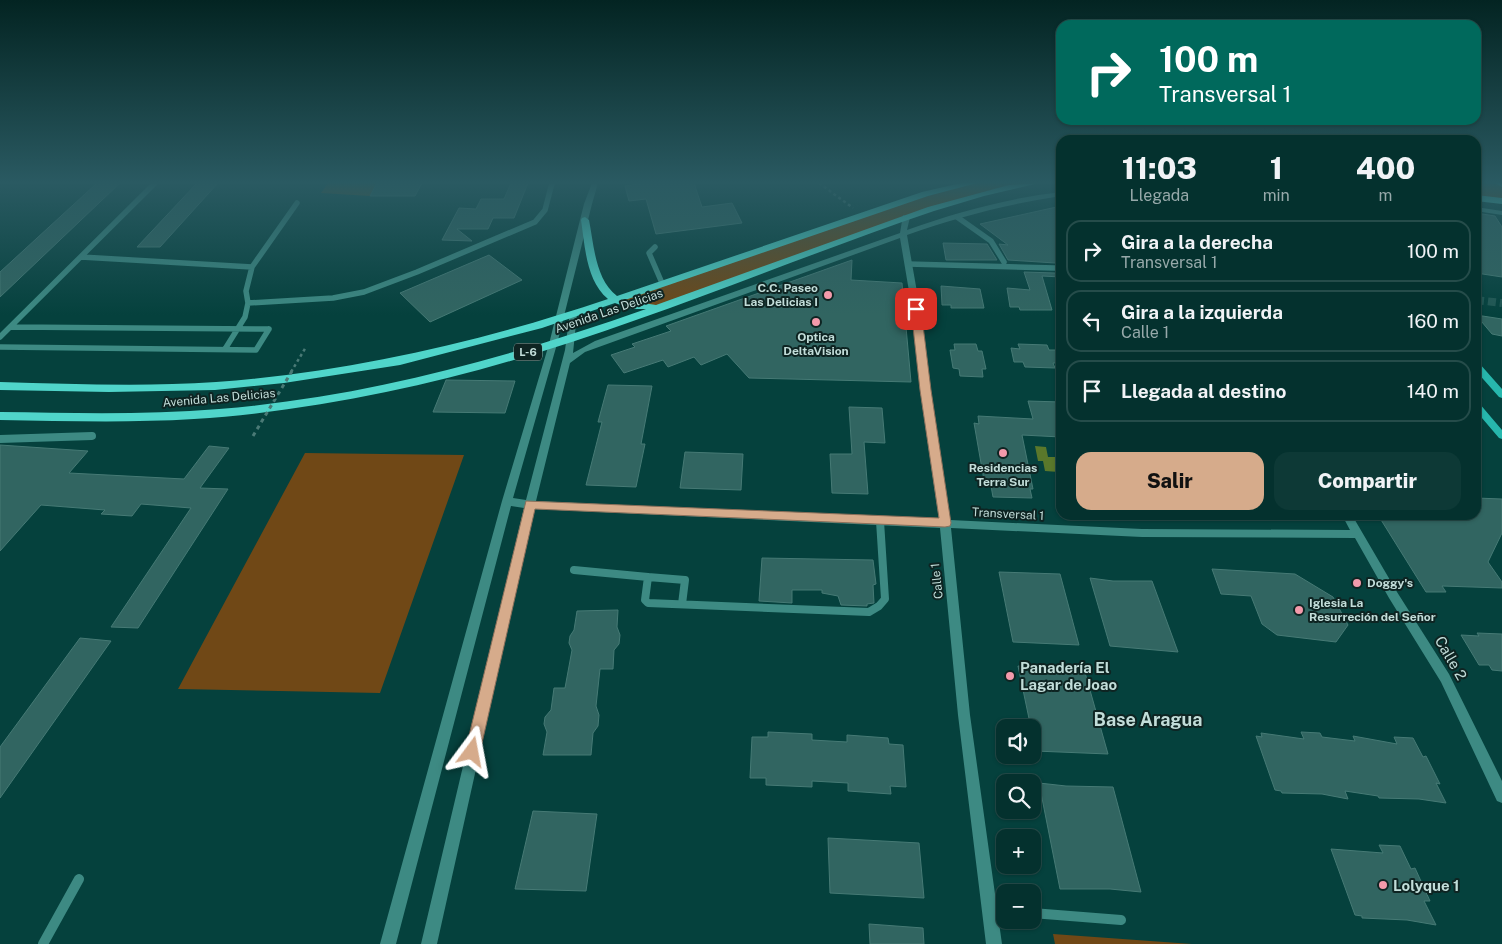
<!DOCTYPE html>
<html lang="es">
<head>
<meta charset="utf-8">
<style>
	:root { --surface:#04312e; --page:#0d3936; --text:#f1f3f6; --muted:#97a9aa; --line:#254c4a; --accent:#d6ab8b }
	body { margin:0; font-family:"Public Sans",sans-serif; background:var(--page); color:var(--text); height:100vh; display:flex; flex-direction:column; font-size:19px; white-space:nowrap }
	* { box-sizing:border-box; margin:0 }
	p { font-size:16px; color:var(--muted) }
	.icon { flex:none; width:28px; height:28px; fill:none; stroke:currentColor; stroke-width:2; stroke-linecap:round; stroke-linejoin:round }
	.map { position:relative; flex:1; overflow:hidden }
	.details { position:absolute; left:1056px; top:135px; width:425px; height:385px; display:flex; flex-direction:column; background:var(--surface); border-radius:15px; box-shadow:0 1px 4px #0004,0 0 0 1px var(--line) }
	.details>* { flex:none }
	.banner { position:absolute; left:1056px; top:20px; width:425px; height:105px; border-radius:15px; box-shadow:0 1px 4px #0004,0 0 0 1px var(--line); background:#00695c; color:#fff; overflow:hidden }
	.controls { position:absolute; left:996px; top:719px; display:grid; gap:10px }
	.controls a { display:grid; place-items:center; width:45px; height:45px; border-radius:10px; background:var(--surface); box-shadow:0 1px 4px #0004,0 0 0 1px var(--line); font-size:25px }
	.pin { position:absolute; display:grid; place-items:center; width:42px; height:42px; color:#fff; margin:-21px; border-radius:10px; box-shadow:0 2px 8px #0006 }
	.me { position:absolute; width:55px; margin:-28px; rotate:13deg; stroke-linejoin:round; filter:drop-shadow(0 0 4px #0008) }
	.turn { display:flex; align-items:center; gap:18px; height:105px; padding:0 20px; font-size:22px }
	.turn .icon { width:65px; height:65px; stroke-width:2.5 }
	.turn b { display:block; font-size:35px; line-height:42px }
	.eta { display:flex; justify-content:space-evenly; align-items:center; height:85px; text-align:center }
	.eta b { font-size:30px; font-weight:800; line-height:35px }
	.cta { display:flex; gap:10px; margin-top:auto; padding:10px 20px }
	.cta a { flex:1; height:58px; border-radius:15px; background:var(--accent); color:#111; font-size:20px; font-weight:800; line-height:58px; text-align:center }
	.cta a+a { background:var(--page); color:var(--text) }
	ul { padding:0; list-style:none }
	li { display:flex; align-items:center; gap:15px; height:62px; margin:0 10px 8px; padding:0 10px; border:2px solid var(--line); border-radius:15px }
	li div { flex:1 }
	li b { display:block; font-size:19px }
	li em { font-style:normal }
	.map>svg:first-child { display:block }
</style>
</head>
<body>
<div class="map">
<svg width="1502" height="944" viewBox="0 0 1502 944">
	<rect width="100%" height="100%" fill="#05413d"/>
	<path fill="#704816" d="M328,183h49l-7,13 -49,-3z
		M973,183h62l-65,14 -304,108 -21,2 -31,-7 275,-93z
		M1476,183l26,1v17l-26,-3z
		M305,453l159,2 -84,238 -202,-4z
		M1053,934l139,10h-137z"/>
	<path fill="#5a782b" d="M1035,446l11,1 2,10h7l4,15 -14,-1 -2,-10h-5z"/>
	<path fill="#316561" stroke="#467a75" d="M97,183h23l-120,114v-25z
		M197,183h21l-58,64h-23z
		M377,183h45l-7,13h-45z
		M511,183h17l-14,35h-21l-5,11h-31l15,12 -30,-1 17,-32 17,1 5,-10h23z
		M645,183h49l8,24 30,-4 10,20 -86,11 -10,-35 -17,2 -4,-15z
		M1061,206v71l-19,-1 10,34h-32l-1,-3h-9l-3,-19 23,2 -6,-18 31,1 4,-3v-4l-4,-3 -47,-3 -9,-16 9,1 -28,-21z
		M1476,213l19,3 7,11v50l-26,-4z
		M943,243l44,1 10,16h-51z
		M489,255l33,25 -92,42 -30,-29z
		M852,260l-1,20 51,3 9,99 -162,-4 -22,-24 -26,11 -7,-8 -26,10 -5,-7 -39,13 -13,-18 24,-8 -3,-3 39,-13 -5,-5z
		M941,286l39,3 4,19h-33v-3h-9z
		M1476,315l26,4v17l-10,-2z
		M954,344h22l2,7h4l4,18h-4l1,8 -23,-1 -1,-7 -6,-1 -3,-18h5z
		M1018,344l29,1 2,5h12v13h-8l2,5 -30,-1 -2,-5h-9l-3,-14 9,1z
		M446,380l69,1 -10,32 -72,-1z
		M608,385l44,1 -11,58h4l-9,43 -50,-2 16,-63h-4z
		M1028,401l33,1v35l-39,-2 11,54h-3l2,9 -39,-1 -2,-11h-6l-11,-63 5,1 -1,-8 55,3z
		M849,407l33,1 3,35 -21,-1 4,52 -36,-1 -2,-39h22z
		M0,445l88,6 -19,22 115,6 25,-33 20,2 -29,40 28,1 -90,139 -27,-1 80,-119 -50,-4 -9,12 -31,-2 4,-4 -64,-5 -41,46z
		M685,452l58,2 -2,36 -61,-2z
		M1476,498l26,1v34l-14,29 14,20v6l-60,-2 4,6h-20l-48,-77h98z
		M762,558l111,2 3,24 -3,1 1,18 -7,1v2l-26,-1 -3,-9 -16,-3v-3h-30v13l-33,-2z
		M1212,569l83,5 38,23 15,28 -12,17 -59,-7 -15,-11 -11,-28 -30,-2z
		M999,572l61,2 19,71 -66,-3z
		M1090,578l23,3h39l26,71 -68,-6z
		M618,610l-1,17 3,8 -1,9 -5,6 -1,19h-13l-4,37 3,9 -1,11 -5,7 -2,22h-48l4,-23 -3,-8 1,-7 6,-7 3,-22h11l7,-38 -3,-7 1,-7 4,-6 3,-19z
		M1477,633l25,1v37l-10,-1 -3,-5h-10l-18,-30 18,1z
		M80,638l31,3 -111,157v-51z
		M1018,666l66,3 24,85 -73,-3 -3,-23h-1z
		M768,732l44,2v6l35,2v-7l41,3 1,6 14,1 3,42 -16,-1 1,8 -43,-3v-8l-36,-2v6l-46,-2v-7h-16l2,-41h16z
		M1301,732l19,1 2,4 33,4 -2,-5 44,8 -3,-7 19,1 10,19 3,-1 14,28 -4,-1 10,20 -27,-4 -40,-1 -1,-2 -33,-5 3,8 -26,-5 -40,-1 -1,-2 -6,-1 -19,-54 6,1 -1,-4 43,6z
		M1039,783l27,3 47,1 28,105 -31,-3h-50z
		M533,811l64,3 -11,77 -71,-2z
		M828,838l91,5 5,55 -94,-5z
		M1379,845l21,1 11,23 4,-1 15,33h-6l12,24 -29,-5 -45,-2v-2l-7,-1 -24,-66 52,4z
		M869,924l54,4 1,16h-54z"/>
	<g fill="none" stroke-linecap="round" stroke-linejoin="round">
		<path stroke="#215854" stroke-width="8" stroke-dasharray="8 4" stroke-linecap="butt" d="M1476,300l26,3"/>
		<path stroke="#4a7a76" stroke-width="2.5" stroke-dasharray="3 3" stroke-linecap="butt" d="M819,183l34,25"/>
		<path stroke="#3d8a83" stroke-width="5.5" d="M957,217l34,24 13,21
			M655,247l-6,6 13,30
			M81,257l171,10
			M908,264l147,4
			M248,303l85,-5 31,-6 53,-20 118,-50 10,-12 7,-27
			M11,327l258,2
			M0,337l155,-154
			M0,347l256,3 13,-21
			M225,349l20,-32 3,-14 -2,-12 6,-24 45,-64"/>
		<path stroke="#3d8a83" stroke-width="8" d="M0,439l92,-3
			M574,570l74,7 -3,23 3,3 221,9 10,-6 6,-7 -5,-78
			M648,577l37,3 -3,24"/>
		<path stroke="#3d8a83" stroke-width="10" d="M991,910l14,1
			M1032,913l89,7
			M43,944l36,-65"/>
		<path fill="#3d8a83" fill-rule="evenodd" d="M592,183h6l-6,21 -35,140 -44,154 13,2 39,-150 5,-38h3l4,2 -4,39 22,-12 305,-108 3,-18 7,2 -3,13c50,-18 102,-32 154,-38v4c-53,8 -104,21 -154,39l13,74 10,81 20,130 192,9 208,1 -8,-15h10l45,77 52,82 53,107v22l-5,-2 -56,-119 -52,-84 -34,-60 -213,-1 -191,-9 19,187 32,229h-16l-28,-229 -18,-187 -406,-19 -97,435h-16l103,-436 -13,-2 -115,438h-16l122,-443 47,-157 35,-140zM900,238l12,71 8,81 19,130 -403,-19 34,-138 15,-11z
			M1476,207l26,4v4l-26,-4z"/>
		<path fill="#27b7ad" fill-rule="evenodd" d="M1476,362l3,1 23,26v9l-3,-1 -23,-26z
			M1476,402l3,1 23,27v9l-3,-1 -23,-27z"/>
		<path fill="#50d5ca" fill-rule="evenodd" d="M961,183h16l-49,13 -303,104 31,5 272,-98 81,-22 30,-2 -55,13 -50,15c-182,62 -359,143 -548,181 -63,13 -127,23 -192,27 -65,4 -129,2 -194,1v-8c73,1 147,3 219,-3 148,-12 288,-51 427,-100h-13l-18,-6 -73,25 -142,37 -116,18 -69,7 -106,2 -109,-2v-8c72,2 145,5 216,0 134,-10 265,-40 392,-83 -22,-18 -23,-53 -27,-79l1,-2 3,-1 4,3c5,25 6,59 28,76l305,-104z
			M1495,183h7v4z
			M1476,195l26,3v6l-26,-3z"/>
		<path stroke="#4a7a76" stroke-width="2.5" stroke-dasharray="3 3" stroke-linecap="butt" d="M291,372l15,-25"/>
		<path stroke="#4a7a76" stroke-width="3" stroke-dasharray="4 4" stroke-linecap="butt" d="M253,436l39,-65"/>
	</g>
	<linearGradient id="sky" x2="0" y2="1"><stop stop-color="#032422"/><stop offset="0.58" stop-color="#2a5a62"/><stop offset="1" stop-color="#2a5a62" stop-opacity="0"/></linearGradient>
	<rect width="1502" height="315" fill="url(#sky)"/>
	<path fill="#d6ab8b" stroke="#8b6f5a" d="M916,306l5,3 10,81 20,133 -1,3 -5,1 -410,-18 -55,243 -2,5 -6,2 -5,-2 -2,-5 61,-251 413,17 -19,-128 -9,-81z"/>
	<g fill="#f39aab" stroke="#0e2422" stroke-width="2">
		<circle cx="828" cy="295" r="5"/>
		<circle cx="816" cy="322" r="5"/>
		<circle cx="1003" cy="453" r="5"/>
		<circle cx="1357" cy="583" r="5"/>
		<circle cx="1299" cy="610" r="5"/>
		<circle cx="1010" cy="676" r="5"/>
		<circle cx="1383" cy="885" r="5"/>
	</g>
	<g text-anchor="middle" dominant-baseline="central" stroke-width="4" stroke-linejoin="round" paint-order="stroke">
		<rect fill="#0e2422" stroke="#8ca6a2" stroke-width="1" x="514" y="343.5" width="28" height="17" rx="4"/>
		<g font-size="11" font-weight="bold" fill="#c2ddd9">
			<text x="528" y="352">L-6</text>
		</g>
		<g font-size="12" font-weight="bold" fill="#c2ddd9" stroke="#0e2422">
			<text x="818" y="288" text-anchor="end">C.C. Paseo<tspan x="818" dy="14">Las Delicias I</tspan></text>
			<text x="816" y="337">Optica<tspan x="816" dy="14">DeltaVision</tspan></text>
			<text x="1003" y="468">Residencias<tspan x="1003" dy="14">Terra Sur</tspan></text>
			<text x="1367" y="583" text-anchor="start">Doggy's</text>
			<text x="1309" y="603" text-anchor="start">Iglesia La<tspan x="1309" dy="14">Resurreción del Señor</tspan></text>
		</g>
		<g font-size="12" fill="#c2ddd9" stroke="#0e2422">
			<text transform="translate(609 311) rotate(-19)">Avenida Las Delicias</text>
			<text transform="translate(219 398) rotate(-5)">Avenida Las Delicias</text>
			<text transform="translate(1008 514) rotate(3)">Transversal 1</text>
			<text transform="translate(937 581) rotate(-96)">Calle 1</text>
		</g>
		<g font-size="15" fill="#c2ddd9" stroke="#0e2422">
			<text transform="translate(1451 658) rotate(60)">Calle 2</text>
		</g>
		<g font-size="15" font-weight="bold" fill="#c2ddd9" stroke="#0e2422" text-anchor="start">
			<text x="1020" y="667">Panadería El<tspan x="1020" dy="17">Lagar de Joao</tspan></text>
			<text x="1393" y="885">Lolyque 1</text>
		</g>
		<g font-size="18" font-weight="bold" fill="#c2ddd9" stroke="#0e2422">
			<text x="1148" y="719">Base Aragua</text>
		</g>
	</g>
</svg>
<div class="controls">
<a><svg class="icon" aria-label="sound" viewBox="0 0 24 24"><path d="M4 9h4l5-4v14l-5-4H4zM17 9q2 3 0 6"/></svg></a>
<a><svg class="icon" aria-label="search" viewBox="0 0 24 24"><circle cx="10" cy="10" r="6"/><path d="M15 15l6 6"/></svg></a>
<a>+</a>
<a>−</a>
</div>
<div class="pin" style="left:916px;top:309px;background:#d93025"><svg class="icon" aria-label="arrive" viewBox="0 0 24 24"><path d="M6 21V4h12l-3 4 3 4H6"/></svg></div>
<svg class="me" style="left:472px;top:752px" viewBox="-20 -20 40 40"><path d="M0-17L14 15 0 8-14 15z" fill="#d6ab8b" stroke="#fff" stroke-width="4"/></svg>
<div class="banner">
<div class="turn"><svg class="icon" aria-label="right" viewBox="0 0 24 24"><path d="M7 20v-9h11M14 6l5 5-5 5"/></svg><div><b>100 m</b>Transversal 1</div></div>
</div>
<section class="details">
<div class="eta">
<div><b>11:03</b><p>Llegada</p></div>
<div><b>1</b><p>min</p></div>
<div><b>400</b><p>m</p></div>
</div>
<ul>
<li><svg class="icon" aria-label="right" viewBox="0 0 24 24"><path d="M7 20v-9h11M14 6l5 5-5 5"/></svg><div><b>Gira a la derecha</b><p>Transversal 1</p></div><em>100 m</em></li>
<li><svg class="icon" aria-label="left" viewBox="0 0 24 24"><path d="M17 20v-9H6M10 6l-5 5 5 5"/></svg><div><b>Gira a la izquierda</b><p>Calle 1</p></div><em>160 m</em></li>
<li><svg class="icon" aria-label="arrive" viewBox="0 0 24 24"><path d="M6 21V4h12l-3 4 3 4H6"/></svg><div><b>Llegada al destino</b></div><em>140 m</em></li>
</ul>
<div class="cta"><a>Salir</a><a>Compartir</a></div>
</section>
</div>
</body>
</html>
